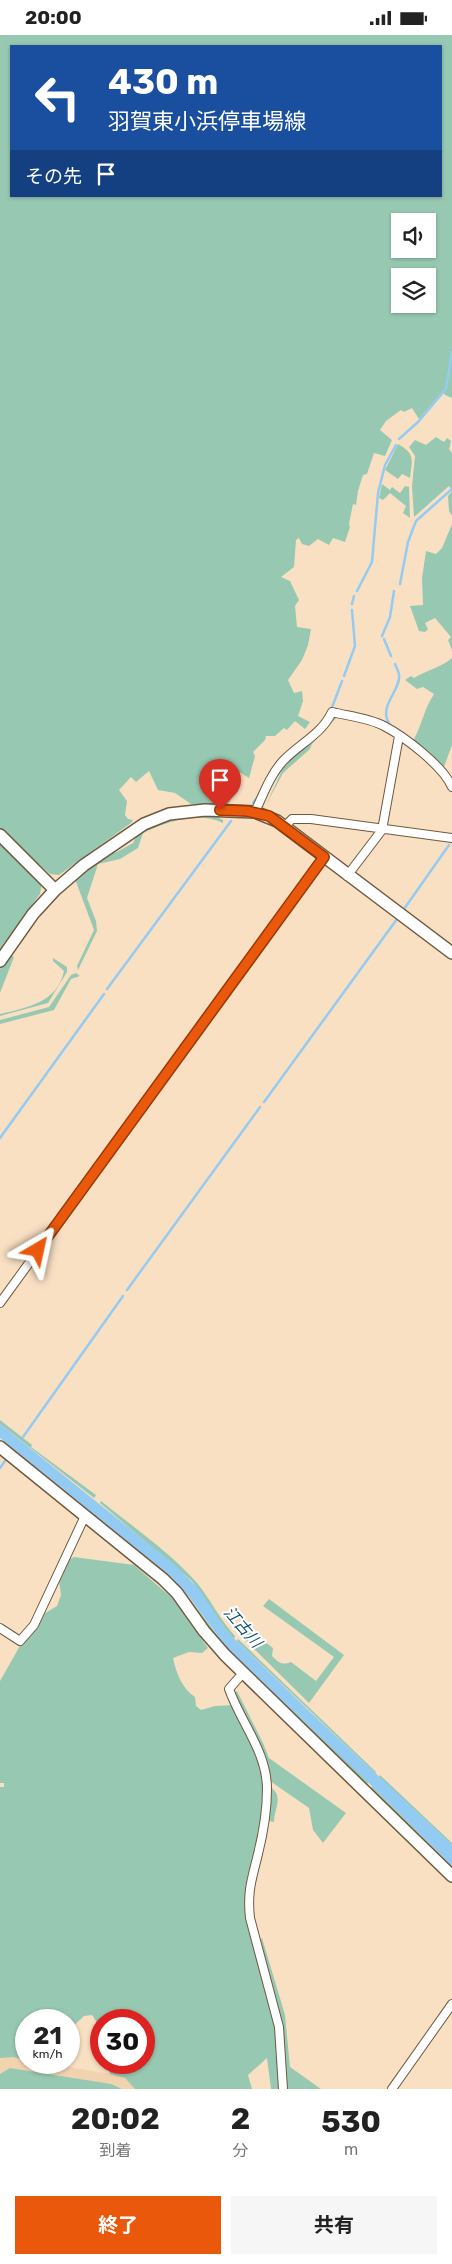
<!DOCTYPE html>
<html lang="ja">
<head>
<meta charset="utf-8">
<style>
	:root { --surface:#fff; --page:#f6f6f6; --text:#222; --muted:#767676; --accent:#ea580c }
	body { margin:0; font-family:Rubik,"Noto Sans JP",sans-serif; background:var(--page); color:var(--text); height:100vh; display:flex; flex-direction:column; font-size:19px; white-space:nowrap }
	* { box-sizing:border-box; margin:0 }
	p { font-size:16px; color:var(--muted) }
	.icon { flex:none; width:28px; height:28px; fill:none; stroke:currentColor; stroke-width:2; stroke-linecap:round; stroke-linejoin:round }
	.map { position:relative; height:2054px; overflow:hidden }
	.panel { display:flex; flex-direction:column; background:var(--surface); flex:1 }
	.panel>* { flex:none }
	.hud { position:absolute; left:10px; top:10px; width:432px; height:152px; border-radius:0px; box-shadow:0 1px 4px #0004; background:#1a4fa0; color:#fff; overflow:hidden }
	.controls { position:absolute; left:391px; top:178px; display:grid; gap:10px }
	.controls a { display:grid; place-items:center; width:45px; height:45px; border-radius:0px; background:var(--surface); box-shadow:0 1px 4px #0004; font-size:25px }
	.speed { position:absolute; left:15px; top:1974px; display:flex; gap:10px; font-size:25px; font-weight:700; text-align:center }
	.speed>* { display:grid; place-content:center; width:65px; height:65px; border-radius:50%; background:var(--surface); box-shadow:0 1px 4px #0004; line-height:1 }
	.speed small { font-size:12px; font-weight:400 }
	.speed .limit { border:8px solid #d22; background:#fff; color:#111 }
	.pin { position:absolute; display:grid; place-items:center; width:42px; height:42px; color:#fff; margin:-51px -21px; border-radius:50% 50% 50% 0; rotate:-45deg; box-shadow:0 0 5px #0007 }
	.pin .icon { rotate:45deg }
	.me { position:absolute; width:55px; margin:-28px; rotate:36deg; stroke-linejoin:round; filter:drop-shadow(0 0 4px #0008) }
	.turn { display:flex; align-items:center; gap:18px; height:105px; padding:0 15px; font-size:22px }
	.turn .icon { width:65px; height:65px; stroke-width:2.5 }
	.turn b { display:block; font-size:35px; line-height:42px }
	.then { display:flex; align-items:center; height:48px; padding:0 15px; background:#0003; gap:10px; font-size:19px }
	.eta { display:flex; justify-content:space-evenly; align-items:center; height:85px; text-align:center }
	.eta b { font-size:30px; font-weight:700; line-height:35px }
	.button { display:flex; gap:10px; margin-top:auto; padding:10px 15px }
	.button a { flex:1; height:58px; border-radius:0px; background:var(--accent); color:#fff; font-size:20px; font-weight:700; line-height:58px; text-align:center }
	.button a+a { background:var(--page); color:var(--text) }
	.status { display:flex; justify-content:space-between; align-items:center; height:35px; padding:0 25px; background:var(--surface); direction:ltr }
	.status svg { height:14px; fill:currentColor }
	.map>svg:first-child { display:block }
</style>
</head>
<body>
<div class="status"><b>20:00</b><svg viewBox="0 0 49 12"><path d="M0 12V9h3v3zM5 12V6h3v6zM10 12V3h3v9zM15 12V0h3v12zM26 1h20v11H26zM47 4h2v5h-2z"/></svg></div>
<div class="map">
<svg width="452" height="2054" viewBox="0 0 452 2054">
	<rect width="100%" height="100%" fill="#f9e0c3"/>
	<path fill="#f1d3b0" d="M0,2006h26v22h19l71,12 9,3 10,11h-135z"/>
	<path fill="#97c9b2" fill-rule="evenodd" d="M0,0h452v363l-7,-3 -2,-4 -24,28 -7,-11 -8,4 -3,-2 -15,11 -6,9 12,10 -7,16 -11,-3 -7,21 -4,1 -5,16 -2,14 -3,-1 -4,20 1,3 -5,15 -12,-4 -4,7 -11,-6 -9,7 -7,-2 -3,-6 -3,2 -2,27 -13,10 9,4 9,19 -4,6 2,21 14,2 -3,16 -6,15 -14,20 6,13 8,-2 1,10 -5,15 12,6 -5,7 -10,-8 -8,9 -3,-2 -9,8h-9l-1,4 -12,12 2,4 -6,22 -24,-15 -3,12 7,4 3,-4h5l3,11 -12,18h-37l-16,-11 -17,-3 -9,-19 -13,11 -5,-5 -12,13 8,11 -2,14 3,4 5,1 -2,3 -72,52 -9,-1 -50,-44zM11,11h430v150h-430zM400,186h28v28h-28zM400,241h28v28h-28z
		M436,402l8,5 3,-4 4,3 -2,8 3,4v63l-3,-5 -1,-15 4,-5 -3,-5 -35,31 -2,-31 3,-30 -6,-9 6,-7 11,5z
		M398,409c18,10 14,16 12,34l-8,-4 -4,5 -13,-9z
		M382,449l8,6 2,-3 8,6 5,-7 4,1 1,31 -7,-5 3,-7 -16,-13 -7,7 -4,-2z
		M452,489v126l-4,-10 3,-3 -16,-19 -10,5 3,6 -3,3 -6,-1 -9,-25 13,-1 -1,-27 4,-27 10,3 6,-6z
		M452,623v87l-8,22 -31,-26c9,-16 11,-32 21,-47l-11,-7 -6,2 -12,-9 6,-4 3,2c13,-8 26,-10 38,-20z
		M333,682h4l-25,27 -2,5 -27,24 -17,32 17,-37z
		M205,781h10l8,4v3c-25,-12 -57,-1 -80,10l-5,15 -18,11 -22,5 -11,34 9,23 1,10 -19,39 -1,-4 17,-36 -19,-51 31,-24 11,-3 16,-9 5,-10 18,-9 19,-5z
		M0,807l42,40 -2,12 -40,54z
		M10,920l4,2 -14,36v-24z
		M53,923l14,9v5l-19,31 -48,13v-2c26,-6 58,-12 64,-43l-11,-10z
		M76,938l4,3 -9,3 -17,31 -54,14v-4l49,-13 22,-32z
		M0,1385l32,25 -1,2 65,48 -2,3 -94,-74z
		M101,1466c32,26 69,51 96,82 14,17 23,37 38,53l-1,3 -8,-9 -34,-49 -92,-78z
		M92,1477l89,75 46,61 -7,-4 -40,-55 -88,-75z
		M74,1522l60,8 38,33 36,50 -6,5 -13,-1 -16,6c3,14 9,31 22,39l1,9 5,4 14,-4 18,-1 26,53 6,30 -4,43 -15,60 30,137 4,61h-9l-4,-31 -19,17 4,14h-117l-10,-11 -15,-4 -2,-11h36v-43h-43v9l-9,-14 -8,1 -15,14v-10h-43v40l-13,-3 -13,1v-271h4v-4h-4v-102l21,-37 21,-29 15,-9 4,-11 -2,-14 11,-22z
		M269,1564l75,56 -35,48 -68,-67 6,-7 26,19 -1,8c6,6 10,10 19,6l25,19 18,-24 -71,-51z
		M238,1604l138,133 -1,1 -138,-132z
		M230,1616l139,131 -2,2 -128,-121 -10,-10z
		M237,1656l26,52 6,15 77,55 -23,30 -10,-13 -4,-22 -39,-27 -11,-39 -25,-48z
		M380,1740l72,68v2l-73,-68z
		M269,1751c16,10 5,22 5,36l-5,-1 -17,70 1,21 5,21 -2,-1 -6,-31z
		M372,1751l80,80v3l-81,-81z
		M262,1903l23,77 5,52 31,22h-35l-4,-63 -23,-85z
		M10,2033l101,16 11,5h-122v-15z"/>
	<path fill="#94cbf3" d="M0,1389l175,141 24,24 27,41 11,11 69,67 146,137v21l-80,-80 -145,-138 -37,-50 -19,-21 -171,-139z"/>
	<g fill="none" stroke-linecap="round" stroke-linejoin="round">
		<path stroke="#94cbf3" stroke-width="2.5" d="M399,404l19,-17 28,-33 6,-37
			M400,549l8,-42 8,-21 36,-32
			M357,556l15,-29 6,-69 7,-28 11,-20
			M352,569l2,-8
			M382,601l8,-19 4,-26
			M384,604l7,17
			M344,641l11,-30 -3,-36
			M331,675l11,-29
			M390,690c-13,-19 11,-34 9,-50 0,-4 -3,-7 -4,-11
			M253,768l6,-8
			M404,874l45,-64
			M107,954l124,-168
			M264,1067l133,-183
			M0,1103l104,-144
			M127,1255l133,-183
			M23,1402l100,-141
			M0,1433l5,-7"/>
		<g stroke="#6e5940" stroke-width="10">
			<path id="street" d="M255,777c8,-17 15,-37 28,-51 16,-17 39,-27 49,-49 16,4 37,6 52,14 21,11 59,40 68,61
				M285,791l7,-7h19l141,19
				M347,841l35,-46 17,-94
				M0,1268l324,-446
				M0,1593l20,13 14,-16 51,-109
				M243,1638l-14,16c12,34 38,63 38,100 0,21 -4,45 -9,65 -6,25 -11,37 -8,64l29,109 4,62
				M392,2054l60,-85"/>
		</g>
		<g stroke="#6e5940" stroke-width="14">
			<path id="secondary" d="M0,800l55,55
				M0,926l33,-47 22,-24 29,-25 60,-41 25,-10 36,-4 50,2 22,9 175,132
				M0,1412l163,132 14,14 27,38 21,24 227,221"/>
		</g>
		<use href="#street" stroke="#fff" stroke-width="8"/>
		<use href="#secondary" stroke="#fff" stroke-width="11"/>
	</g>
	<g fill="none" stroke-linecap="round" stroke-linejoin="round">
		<g stroke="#983908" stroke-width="12">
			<path id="route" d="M38,1215l286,-393 -55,-41 -22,-5 -27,-1"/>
		</g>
		<use href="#route" stroke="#ea580c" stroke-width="9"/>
	</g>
	<g text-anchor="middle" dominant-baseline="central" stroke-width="4" stroke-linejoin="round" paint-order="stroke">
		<g font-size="16" font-style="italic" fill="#12547a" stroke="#fff">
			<text transform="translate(243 1592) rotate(49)">江古川</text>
		</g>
	</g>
</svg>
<div class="controls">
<a><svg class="icon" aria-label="sound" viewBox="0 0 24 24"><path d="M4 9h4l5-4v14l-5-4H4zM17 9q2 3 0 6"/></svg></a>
<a><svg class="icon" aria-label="layers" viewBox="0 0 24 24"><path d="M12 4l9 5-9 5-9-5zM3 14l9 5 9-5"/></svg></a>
</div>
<div class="speed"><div>21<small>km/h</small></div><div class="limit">30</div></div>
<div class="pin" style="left:220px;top:775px;background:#d93025"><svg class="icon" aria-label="arrive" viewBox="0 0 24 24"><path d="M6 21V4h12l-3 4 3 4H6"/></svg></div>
<svg class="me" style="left:38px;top:1215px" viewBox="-20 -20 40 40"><path d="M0-17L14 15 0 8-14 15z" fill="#ea580c" stroke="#fff" stroke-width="4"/></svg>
<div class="hud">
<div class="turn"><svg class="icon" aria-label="left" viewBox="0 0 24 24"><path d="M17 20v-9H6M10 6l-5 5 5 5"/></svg><div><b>430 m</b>羽賀東小浜停車場線</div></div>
<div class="then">その先<svg class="icon" aria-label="arrive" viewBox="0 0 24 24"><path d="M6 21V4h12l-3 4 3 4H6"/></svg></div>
</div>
</div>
<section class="panel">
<div class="eta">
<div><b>20:02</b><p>到着</p></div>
<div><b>2</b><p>分</p></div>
<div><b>530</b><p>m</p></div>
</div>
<div class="button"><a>終了</a><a>共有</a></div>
</section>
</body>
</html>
